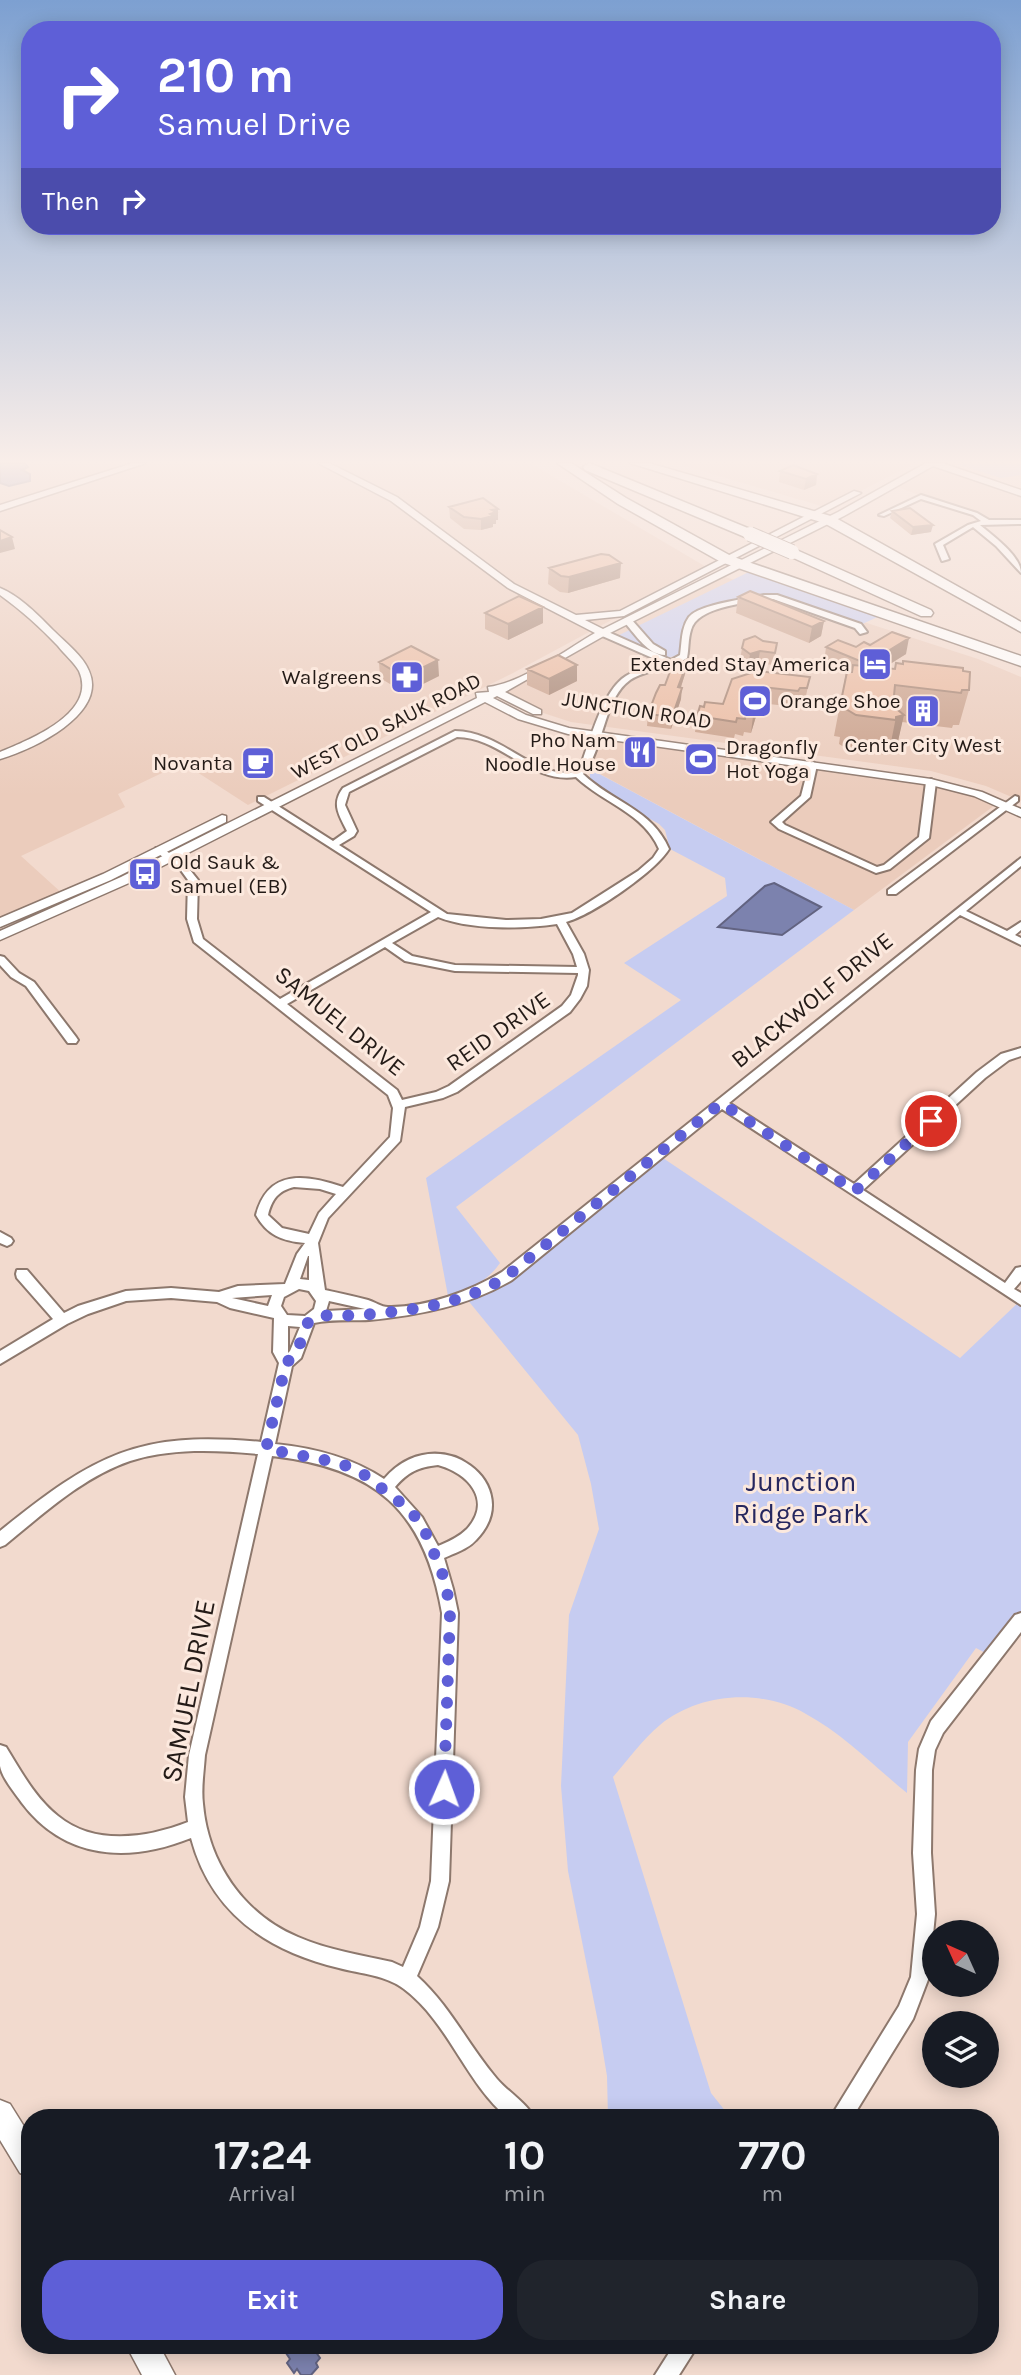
<!DOCTYPE html>
<html lang="en">
<head>
<meta charset="utf-8">
<style>
	:root { --surface:#171b24; --page:#20242c; --text:#f1f3f6; --muted:#9ea1a6; --accent:#5e5fd7 }
	body { margin:0; font-family:Karla,sans-serif; background:var(--page); color:var(--text); height:100vh; display:flex; flex-direction:column; font-size:26px; white-space:nowrap }
	* { box-sizing:border-box; margin:0 }
	p { font-size:23px; color:var(--muted) }
	.icon { flex:none; width:38px; height:38px; fill:none; stroke:currentColor; stroke-width:2; stroke-linecap:round; stroke-linejoin:round }
	.map { position:relative; flex:1; overflow:hidden }
	.sheet { position:absolute; left:21px; top:2109px; width:978px; height:245px; display:flex; flex-direction:column; background:var(--surface); border-radius:28px; box-shadow:0 4px 18px #0003 }
	.sheet>* { flex:none }
	.hud { position:absolute; left:21px; top:21px; width:980px; height:214px; border-radius:28px; box-shadow:0 4px 18px #0003; background:#5e5fd7; color:#fff; overflow:hidden }
	.needle { width:46px; rotate:315deg }
	.tools { position:absolute; left:922px; top:1920px; display:grid; gap:14px }
	.tools a { display:grid; place-items:center; width:77px; height:77px; border-radius:50%; background:var(--surface); box-shadow:0 4px 18px #0003; font-size:35px }
	.pin { position:absolute; display:grid; place-items:center; width:60px; height:60px; color:#fff; margin:-30px; border:4px solid #fff; border-radius:50%; box-shadow:0 2px 7px #0007 }
	.me { position:absolute; width:77px; margin:-38px; rotate:2deg; stroke-linejoin:round; filter:drop-shadow(0 0 5px #0008) }
	.turn { display:flex; align-items:center; gap:24px; height:147px; padding:0 21px; font-size:32px }
	.turn .icon { width:91px; height:91px; stroke-width:2.5 }
	.turn b { display:block; font-size:49px; line-height:60px }
	.then { display:flex; align-items:center; height:66px; padding:0 21px; background:#0003; gap:14px; font-size:26px }
	.eta { display:flex; justify-content:space-evenly; align-items:center; height:119px; text-align:center }
	.eta b { font-size:42px; font-weight:700; line-height:49px }
	.primary-button { display:flex; gap:14px; margin-top:auto; padding:14px 21px }
	.primary-button a { flex:1; height:80px; border-radius:28px; background:var(--accent); color:#fff; font-size:28px; font-weight:700; line-height:80px; text-align:center }
	.primary-button a+a { background:var(--page); color:var(--text) }
	.map>svg:first-child { display:block }
</style>
</head>
<body>
<div class="map">
<svg width="1021" height="2375" viewBox="0 0 1021 2375">
	<rect width="100%" height="100%" fill="#f2dace"/>
	<path fill="#ebccbc" d="M0,463h530l178,105 -195,105 -265,132 -65,-42 -65,31 7,13 -104,49 43,39 -64,28z
		M675,463h240l-87,45z
		M932,463l89,30v29h-33l-95,-37z
		M719,575l259,84 43,18v124l-35,-15 -55,-15 -360,-49 -40,-13 -34,-17z
		M597,736l334,45 68,21 -145,108 -269,-144z"/>
	<path fill="#c6ccf1" d="M954,463h67v12l-20,3z
		M753,570l133,43 -28,13 -84,-29 -67,13 -17,12 -4,32 -25,5 -48,-21z
		M590,769l264,141 -398,297 44,56c-13,19 -30,26 -52,33l-22,-118 255,-178 -57,-37 103,-67 -2,-18 -55,-29 -5,-19 -6,-6 -56,-32 -13,-14z
		M657,1154l303,204 61,-58v320l-28,37 -17,-9 -68,94 -1,51c-32,-26 -64,-59 -101,-79 -45,-26 -107,-21 -146,11 -18,15 -32,35 -47,52l98,316 19,24h-122l-1,-41 -9,-54 -30,-151 -7,-85 8,-171 30,-86 -8,-45 -13,-49 -112,-137 22,-9z"/>
	<path fill="#7c82ae" stroke="#626381" stroke-width="2" d="M0,463h25l3,4 -6,3 8,4v7l-21,5 -9,-3z
		M774,883l47,24 -39,28 -64,-8 47,-41z
		M288,2345h23l9,13 -4,5 2,4 -7,8h-10l-4,-6 -3,4 -7,-10 3,-4 -6,-9z"/>
	<g fill="none" stroke-linecap="round" stroke-linejoin="round">
		<g stroke="#8d786d" stroke-width="4">
			<path id="minor" d="M921,495l56,18 12,7h32v4l-41,1c13,11 41,31 41,48l-25,-27 -23,-19 -30,18 6,14 -7,2 -7,-17 33,-19 13,-4 -8,-6 -52,-16 -37,17 -5,-1z
				M764,595h13l84,29 6,8 -7,2 -5,-6 -82,-29h-9c-21,5 -67,8 -73,31 -3,9 -2,19 -4,28 -18,12 -40,11 -57,22 -27,19 -26,70 -47,94 29,28 69,35 86,75 -14,23 -77,66 -103,73l18,32 5,16 -2,16 -7,13 -10,13 -113,80 -14,6 -38,9 -5,34 -72,77 -10,25 7,47c14,3 29,6 43,10 7,2 13,7 20,7 37,1 83,-16 114,-35l519,-414v8l-55,45 41,20 14,-9v8l-6,5 6,3v7l-61,-30 -231,188 125,81 123,-112 24,-18 20,-6v8l-12,4 -24,18 -122,112 142,93 11,-15 5,-1v14l-7,8 7,4v12l-299,-196 -210,171c-45,26 -92,35 -143,40 -18,1 -37,-1 -55,3l-13,35 -9,8 -17,78c39,4 76,13 109,35 54,-64 145,7 92,61 -8,9 -21,13 -32,18l9,31 5,24 -9,268 -11,46 -21,49c34,31 51,69 80,103 10,12 31,25 37,39h-26c-43,-36 -59,-95 -104,-129 -18,-14 -43,-15 -65,-21 -72,-17 -128,-55 -148,-130 -62,25 -126,22 -169,-35 -7,-10 -20,-25 -22,-37 0,-7 0,-14 0,-21l6,2c15,24 29,51 52,69 36,30 89,22 130,6l-3,-25 4,-42 69,-301c-42,-4 -87,-6 -128,7 -47,16 -87,53 -125,84l-5,2v-16c94,-76 138,-101 261,-89l18,-79 -6,-11 1,-34 -44,-10 -13,-6 -46,-4 -45,3 -38,13 -21,10 -67,40v-13l53,-32 -36,-41 -1,-4 1,-4h10l37,43 14,-7 48,-15 45,-3 48,4 19,-6 47,-2 12,-30 8,-11c-23,-2 -38,-8 -49,-28 12,-46 49,-41 87,-28l47,-50 3,-29 -5,-13 -194,-153 -7,-23 1,-39 -8,-11 -24,-17v-4h6l24,17 12,15 -1,39 6,20 77,60 151,-87 -173,-111v-4h6l69,44 14,-10c-8,-16 -16,-27 -4,-43l112,-57c49,1 77,48 120,41l6,-7c9,-25 22,-75 45,-89 11,-7 26,-9 38,-13l-64,-28v-4h6l65,29 9,-5c2,-13 1,-27 9,-38 10,-13 58,-18 75,-22zM457,737c44,0 73,47 119,40 27,26 68,36 83,72l-6,9 -15,13 -66,42 -31,6 -35,1 -59,-6 -108,-69 15,-9 3,-5 -12,-26 4,-13zM438,917c32,13 85,12 119,7l16,30 4,13 -122,-2 -43,-9 -20,-13zM385,947l20,14 50,10 123,2v2l-7,20 -9,11 -113,80 -13,6 -34,8 -5,-10 -110,-86zM294,1187l26,2 16,5 -17,19 -10,21 -27,-6 -14,-13c4,-16 10,-24 26,-28zM309,1256v24l-9,-1 8,-23zM299,1289l10,2 7,10 -2,8 -9,7 -18,-1 -6,-9 3,-9zM272,1295l-4,11 -36,-8zM329,1301l36,8 -39,2zM288,1326l12,1 -10,24 -2,2zM272,1456c103,12 152,53 170,157l-11,268 -11,46 -17,40 -11,-5c-31,-7 -64,-12 -94,-25 -55,-23 -90,-75 -95,-133 -2,-17 1,-33 2,-49zM438,1465c30,8 55,35 29,64 -8,8 -19,13 -29,17l-16,-29 -27,-30c13,-15 23,-20 43,-22z
				M625,619h6l22,25 12,7v4c-17,0 -29,-20 -40,-32z
				M813,762l4,3 -7,32 -28,25 3,3 92,42 7,-2 35,-28 7,-55 5,-3 5,3 -7,56 -39,31 -14,4 -97,-44 -8,-7 30,-26 8,-31z
				M1015,796l3,1v4l-122,93h-8v-4z
				M0,956l4,1 15,16 15,9 42,55 2,3 -2,3h-8l-42,-57 -15,-9 -11,-12z
				M0,1232l11,6 2,3 -2,3 -4,2 -7,-3z
				M1021,1613v19l-78,101 -8,17 -3,20 -1,83 4,61 -6,63 -16,42 -61,99h-22l69,-112 12,-29 6,-63 -4,-61 3,-83 3,-21 12,-28 84,-106z
				M674,2345h24l-19,30h-24z"/>
		</g>
		<g stroke="#8d786d" stroke-width="3">
			<path id="tertiary" d="M133,463h13l-146,48v-6z
				M318,463h11l68,34 117,87 62,31 44,-4 234,-120 7,2 -237,123 -39,4 18,9 235,-117 88,-49h16l79,27v6l-88,-30 -89,50 -242,121 -97,55 36,18v4h-8l-36,-18 -4,2 33,17 43,13 362,51 51,13 39,17v8l-47,-21 -43,-11 -363,-51 -50,-15 -33,-17 -356,181 -129,57v-9l121,-54 356,-179 -1,-5 13,-1 -1,-5c34,-4 76,-36 107,-54l-87,-45 -117,-87z
				M0,588c20,8 39,28 54,43 12,12 29,25 35,40 19,43 -57,79 -89,88v-7c29,-12 98,-39 79,-81 -5,-9 -15,-17 -21,-25 -18,-19 -37,-36 -58,-51z
				M222,815l4,1v6l-115,58 -111,47v-9l103,-44z"/>
		</g>
		<g stroke="#8d786d" stroke-width="3">
			<path id="secondary" d="M0,2100l10,4 20,32v41l-10,-4 -20,-33z
				M126,2345h33l16,30h-33z"/>
		</g>
		<g stroke="#8d786d" stroke-width="3">
			<path id="motorway" d="M557,463h14l55,35 105,58 290,100v10l-300,-104 -103,-58z
				M589,463l166,68 2,3 -2,3h-10l-160,-67 -2,-3z
				M630,463h19l185,54 187,105v10l-197,-109z
				M792,548l139,62 2,3 -2,3h-10l-134,-61 -2,-3z"/>
		</g>
		<use href="#minor" fill="#fff" fill-rule="evenodd"/>
		<use href="#tertiary" fill="#fff" fill-rule="evenodd"/>
		<use href="#secondary" fill="#fff" fill-rule="evenodd"/>
		<use href="#motorway" fill="#fff" fill-rule="evenodd"/>
		<g stroke="#8d786d" stroke-width="16" stroke-linecap="butt">
			<path id="motorway-bridge" d="M750,534l42,18"/>
		</g>
		<use href="#motorway-bridge" stroke="#fff" stroke-width="14"/>
	</g>
	<path fill="#c9a08a" d="M780,471l37,3 -1,11 -12,5 -25,-8z
		M449,507l49,2v11h-2v4h-3v3l-12,3 -17,-1 -14,-11z
		M892,511l39,21 -20,3 -21,-17z
		M549,568l71,10 -52,15 -8,-1 -12,-8z
		M738,597l86,24 -3,15 -12,7 -73,-30z
		M543,607v16l-35,17 -23,-11v-16z
		M763,641l14,2 -4,22 -15,-2 -10,3 -8,-6 2,-12z
		M870,645l36,9 -22,14 79,3 6,19 -10,35h-6l-1,3 -50,-6 -6,28 -7,2 -1,3 -39,-5 -10,-6 1,-7 -6,-1 12,-63 -22,-10 2,-16h30z
		M379,662l60,14 -34,17 -25,-15z
		M687,663l-2,11 -4,13v12l-10,30 -24,-3 1,-12 17,-29z
		M527,669l50,12 -28,14 -22,-10z
		M810,677l-6,28 -7,-1 -1,3 -36,-4 -9,30 -7,-1 -1,4 -8,-2 -1,4 -39,-6 2,-16 7,-9 19,-3 9,-25z"/>
	<path fill="#a48270" d="M817,474l-1,11 -12,5 2,-11z
		M498,509v11h-2v4h-3v3l-12,3v-11l11,-9z
		M933,525l-2,7 -20,3 2,-8z
		M12,537l3,12 -15,4v-12z
		M621,563l-1,15 -52,15 1,-16z
		M543,607v16l-35,17v-16z
		M824,621l-3,15 -12,7 3,-16z
		M909,638l-3,16 -42,26 3,-16z
		M760,651l-2,12 -10,3 2,-12z
		M438,660l1,16 -34,17 -1,-16z
		M687,663l-2,11 -8,25 1,-12z
		M577,665v16l-28,14v-16z
		M762,687l-2,16 -9,30 2,-17z
		M682,688l-1,11 -10,30 1,-12z
		M904,715l-8,35 -7,2 7,-35z"/>
	<path fill="#eabaa0" stroke="#a48270" stroke-width="2" d="M793,465l24,9 -11,5 -26,-8z
		M483,498l15,11 -6,1 4,2 -6,2 3,2 -12,3 -17,-2 -15,-10z
		M910,508l23,17 -20,2 -21,-16z
		M0,530l12,7 -12,4z
		M601,554l8,1 12,8 -52,14 -8,-1 -12,-8z
		M750,591l74,30 -12,6 -74,-30z
		M519,596l24,11 -35,17 -23,-11z
		M892,632l17,6 -42,26 -41,-17 12,-7 18,7 8,-5 6,3z
		M755,636l8,5 14,2 -2,10 -15,-2 -10,3 -8,-6 2,-8z
		M411,646l27,14 -34,17 -25,-15z
		M558,655l19,10 -28,14 -22,-10z
		M674,661l13,2 -9,24 4,1 -10,29 -24,-3 8,-21 4,-8h5z
		M903,661l60,7v3l7,1 -1,18h-7l-1,3 -66,-8 -2,21 11,9 -8,2v3l-40,-5 -10,-6 1,-7 -6,-1 6,-29h5l1,-7 42,4 1,-6 7,1z
		M757,671l53,6 -3,11h-7l-2,3 -36,-4 -9,29 -7,-1 -1,4 -8,-1 -1,4 -39,-6 3,-10 4,1 1,-5 18,2 9,-25z"/>
	<linearGradient id="sky" x2="0" y2="1"><stop stop-color="#7da0d1"/><stop offset="0.58" stop-color="#f9eee9"/><stop offset="1" stop-color="#f9eee9" stop-opacity="0"/></linearGradient>
	<rect width="1021" height="796" fill="url(#sky)"/>
	<g fill="none" stroke-linecap="round" stroke-linejoin="round">
		<path stroke="#5e5fd7" stroke-width="12" stroke-dasharray="0 21.6" d="M444,1789l6,-175 -4,-31 -22,-54 -14,-19 -48,-37 -22,-10 -74,-14 20,-86 10,-9 13,-34c16,-8 36,-3 53,-5 51,-5 101,-10 145,-39l214,-173 134,88 76,-70"/>
	</g>
	<defs>
		<g id="hotel-square" transform="scale(1.75)"><rect x="-9" y="-9" width="18" height="18" rx="4" fill="#5e5fd7" stroke="#fce9de"/><path d="M-6-4.5h1.5V1H6V5H4.5V3h-9V5H-6ZM-4 0a1.8 1.8 0 1 1 3.6 0ZM.5 0V-2.5h3Q6-2.5 6 0Z" fill="#fff"/></g>
		<g id="pharmacy-square" transform="scale(1.75)"><rect x="-9" y="-9" width="18" height="18" rx="4" fill="#5e5fd7" stroke="#fce9de"/><path d="M-2-6h4v4h4v4h-4v4h-4v-4h-4v-4h4Z" fill="#fff"/></g>
		<g id="stadium-square" transform="scale(1.75)"><rect x="-9" y="-9" width="18" height="18" rx="4" fill="#5e5fd7" stroke="#fce9de"/><path d="M0-5a6.5 5 0 1 0 0 10a6.5 5 0 1 0 0-10ZM-3.5-1.8h7v3.6h-7Z" fill="#fff"/></g>
		<g id="building-square" transform="scale(1.75)"><rect x="-9" y="-9" width="18" height="18" rx="4" fill="#5e5fd7" stroke="#fce9de"/><path d="M-4-6H4V6H1V3H-1V6H-4ZM-2.5-4.3h1.7v1.8h-1.7ZM.8-4.3h1.7v1.8H.8ZM-2.5-1h1.7V.8h-1.7ZM.8-1h1.7V.8H.8Z" fill="#fff"/></g>
		<g id="restaurant-square" transform="scale(1.75)"><rect x="-9" y="-9" width="18" height="18" rx="4" fill="#5e5fd7" stroke="#fce9de"/><path d="M-5-6h1v4h1v-4h1v4h1v-4h1v5L-1.5 .5V6h-2V.5L-5-1ZM5-6V6H3V1.5H1.5Q1.5-4 5-6Z" fill="#fff"/></g>
		<g id="cafe-square" transform="scale(1.75)"><rect x="-9" y="-9" width="18" height="18" rx="4" fill="#5e5fd7" stroke="#fce9de"/><path d="M-5.5-4.5H6V0H3Q3 3.5 0 3.5H-2.5Q-5.5 3.5-5.5 0ZM3-3.2v2h1.7v-2ZM-6 4.5H4V6H-6Z" fill="#fff"/></g>
		<g id="bus-square" transform="scale(1.75)"><rect x="-9" y="-9" width="18" height="18" rx="4" fill="#5e5fd7" stroke="#fce9de"/><path d="M-5-6H5V4H4V6H2V4H-2V6H-4V4H-5ZM-3.5-4V0h7V-4ZM-3.5 1.2v1.5H-2V1.2ZM2 1.2v1.5H3.5V1.2Z" fill="#fff"/></g>
	</defs>
	<g fill-rule="evenodd">
		<use href="#hotel-square" x="875" y="664"/>
		<use href="#pharmacy-square" x="407" y="677"/>
		<use href="#stadium-square" x="755" y="701"/>
		<use href="#building-square" x="923" y="711"/>
		<use href="#restaurant-square" x="640" y="752"/>
		<use href="#stadium-square" x="701" y="759"/>
		<use href="#cafe-square" x="258" y="763"/>
		<use href="#bus-square" x="145" y="874"/>
	</g>
	<g text-anchor="middle" dominant-baseline="central" stroke-width="6" stroke-linejoin="round" paint-order="stroke">
		<g font-size="21" fill="#241b17" stroke="#fce9de" text-anchor="end">
			<text x="850" y="664">Extended Stay America</text>
			<text x="382" y="677">Walgreens</text>
			<text x="780" y="701" text-anchor="start">Orange Shoe</text>
			<text x="616" y="740">Pho Nam<tspan x="616" dy="24">Noodle House</tspan></text>
			<text x="923" y="745" text-anchor="middle">Center City West</text>
			<text x="726" y="747" text-anchor="start">Dragonfly<tspan x="726" dy="24">Hot Yoga</tspan></text>
			<text x="233" y="763">Novanta</text>
			<text x="170" y="862" text-anchor="start">Old Sauk &amp;<tspan x="170" dy="24">Samuel (EB)</tspan></text>
		</g>
		<g font-size="21" fill="#241b17" stroke="#fce9de">
			<text transform="translate(637 710) rotate(9)">JUNCTION ROAD</text>
			<text transform="translate(386 726) rotate(-27)">WEST OLD SAUK ROAD</text>
		</g>
		<g font-size="24" fill="#241b17" stroke="#fce9de">
			<text transform="translate(812 1000) rotate(-39)">BLACKWOLF DRIVE</text>
			<text transform="translate(340 1021) rotate(39)">SAMUEL DRIVE</text>
			<text transform="translate(498 1031) rotate(-35)">REID DRIVE</text>
		</g>
		<g font-size="28" fill="#26275f" stroke="#fce9de">
			<text x="801" y="1481">Junction<tspan x="801" dy="32">Ridge Park</tspan></text>
		</g>
		<g font-size="28" fill="#241b17" stroke="#fce9de">
			<text transform="translate(188 1691) rotate(-79)">SAMUEL DRIVE</text>
		</g>
	</g>
</svg>
<div class="tools">
<a><svg class="needle" viewBox="-14 -14 28 28"><path d="M0-13l5 13h-10z" fill="#e53935"/><path d="M0 13l5-13h-10z" fill="#9ea1a6"/></svg></a>
<a><svg class="icon" aria-label="layers" viewBox="0 0 24 24"><path d="M12 4l9 5-9 5-9-5zM3 14l9 5 9-5"/></svg></a>
</div>
<div class="pin" style="left:931px;top:1121px;background:#d93025"><svg class="icon" aria-label="arrive" viewBox="0 0 24 24"><path d="M6 21V4h12l-3 4 3 4H6"/></svg></div>
<svg class="me" style="left:444px;top:1789px" viewBox="-20 -20 40 40"><circle r="17" fill="#5e5fd7" stroke="#fff" stroke-width="3"/><path d="M0-11L8 9 0 5-8 9z" fill="#fff"/></svg>
<div class="hud">
<div class="turn"><svg class="icon" aria-label="right" viewBox="0 0 24 24"><path d="M7 20v-9h11M14 6l5 5-5 5"/></svg><div><b>210 m</b>Samuel Drive</div></div>
<div class="then">Then<svg class="icon" aria-label="right" viewBox="0 0 24 24"><path d="M7 20v-9h11M14 6l5 5-5 5"/></svg></div>
</div>
<section class="sheet">
<div class="eta">
<div><b>17:24</b><p>Arrival</p></div>
<div><b>10</b><p>min</p></div>
<div><b>770</b><p>m</p></div>
</div>
<div class="primary-button"><a>Exit</a><a>Share</a></div>
</section>
</div>
</body>
</html>
